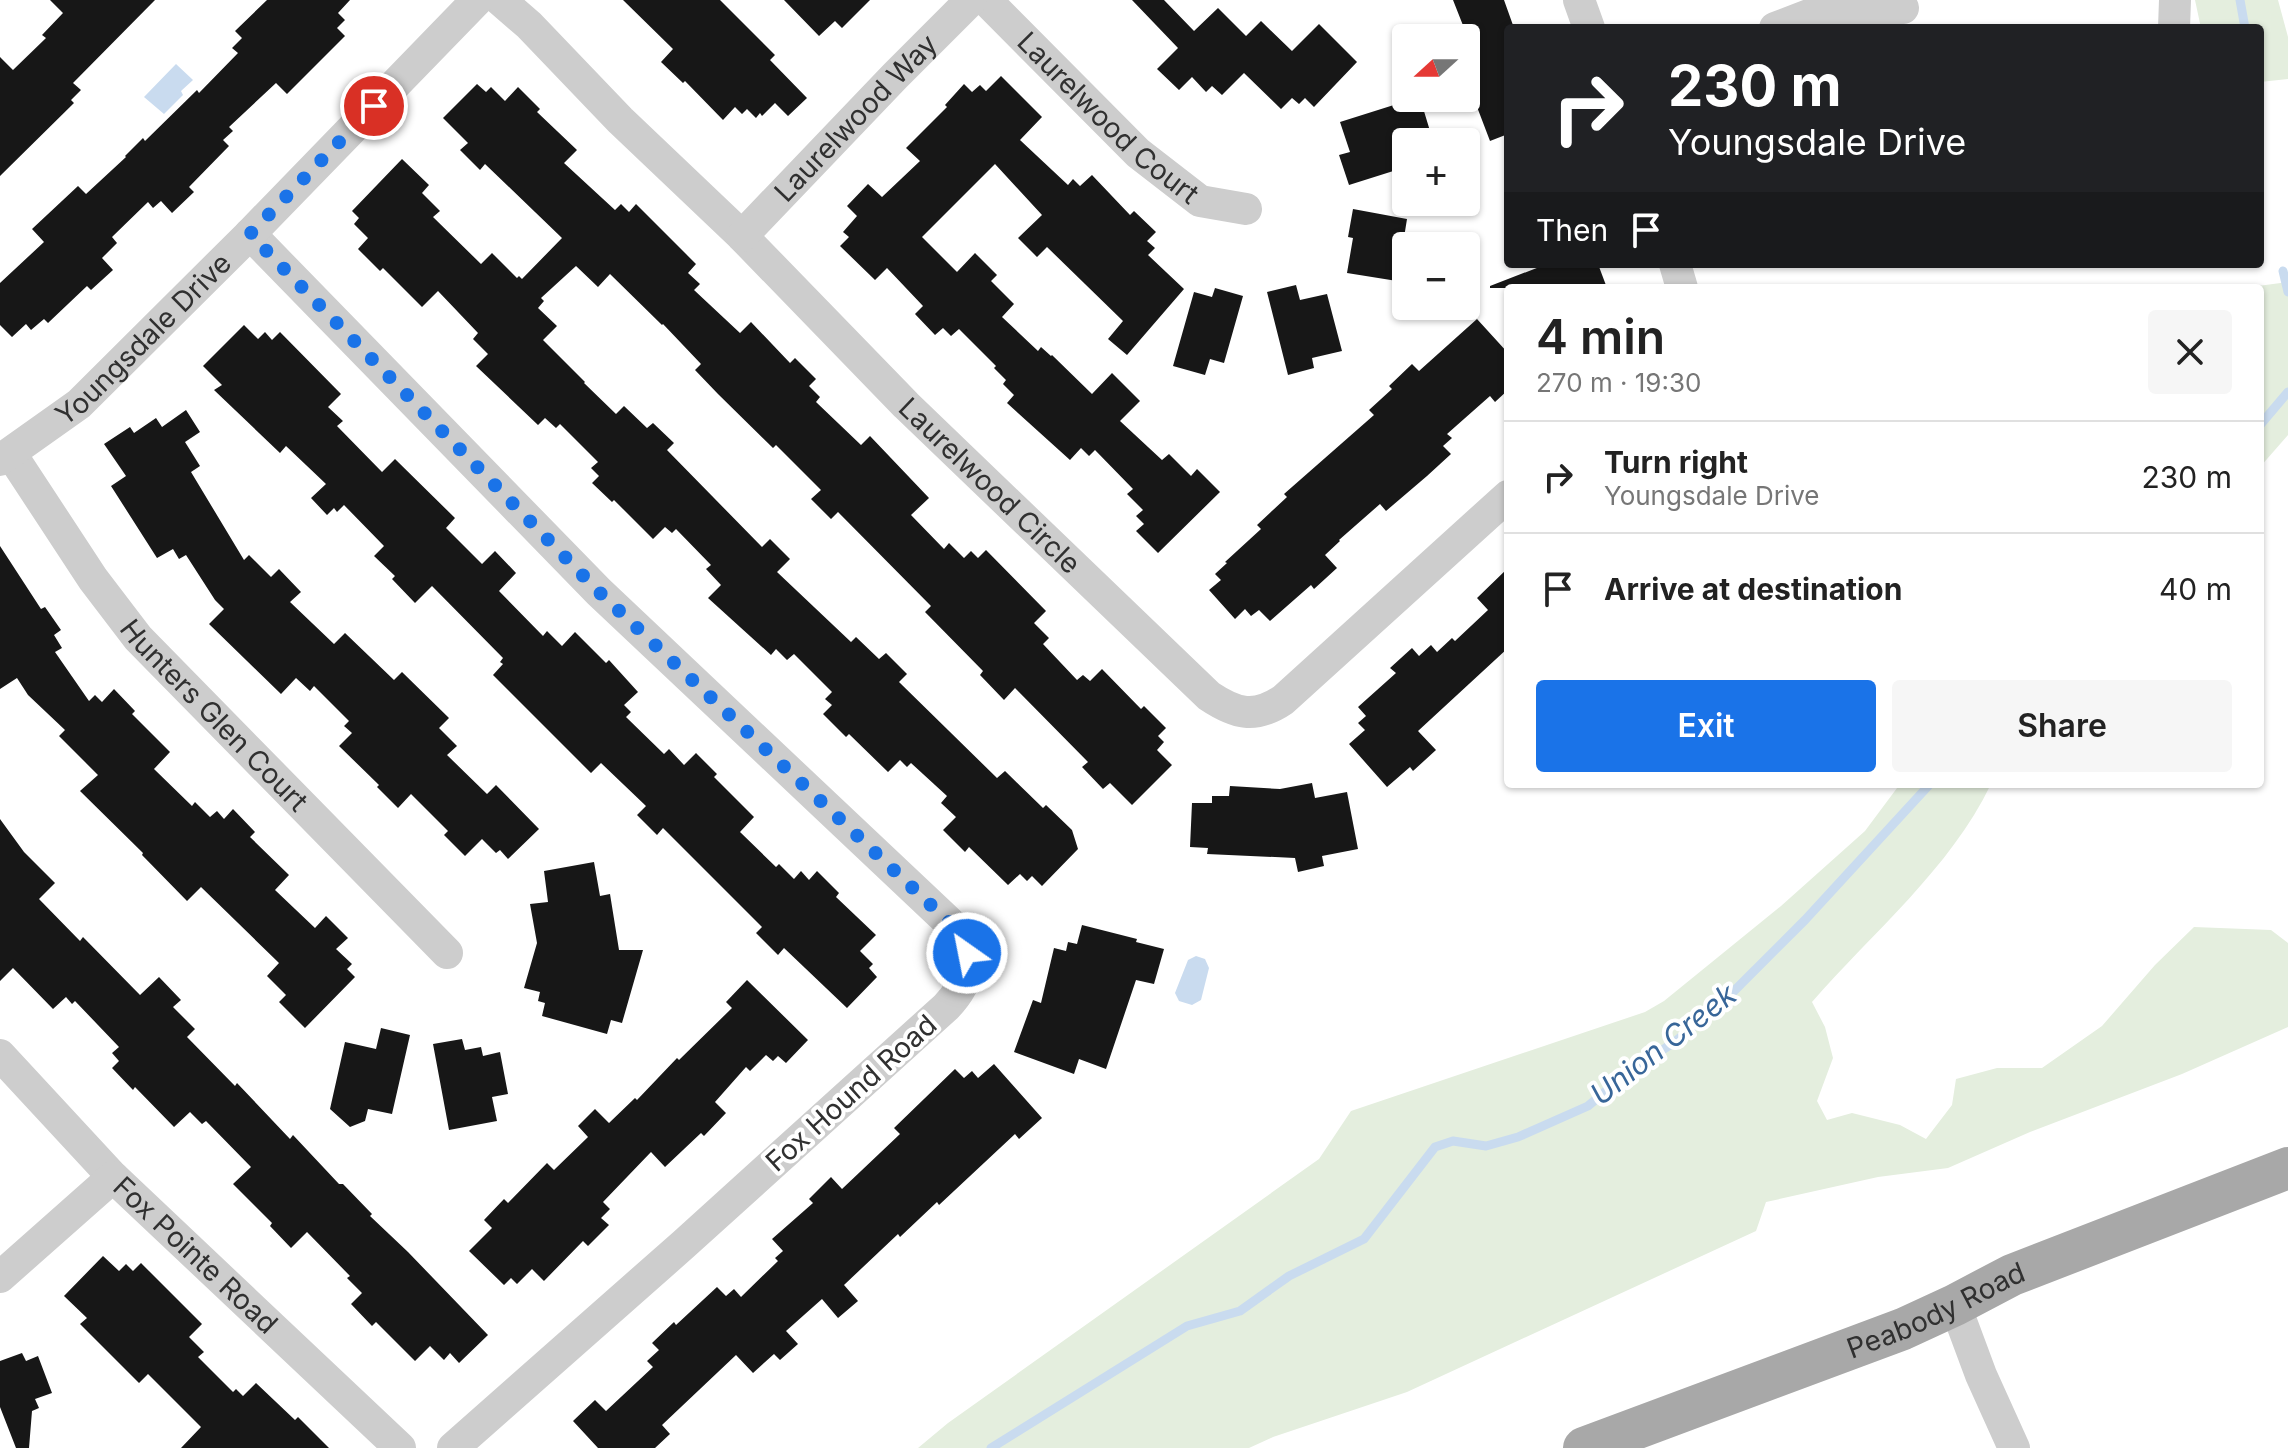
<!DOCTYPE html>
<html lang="en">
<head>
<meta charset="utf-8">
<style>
	:root { --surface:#fff; --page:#f6f6f6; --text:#222; --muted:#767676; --line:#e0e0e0; --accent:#1a73e8 }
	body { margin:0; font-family:Inter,sans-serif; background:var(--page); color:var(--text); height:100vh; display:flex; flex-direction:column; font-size:30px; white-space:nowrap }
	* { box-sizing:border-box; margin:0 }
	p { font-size:26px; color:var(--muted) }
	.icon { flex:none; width:44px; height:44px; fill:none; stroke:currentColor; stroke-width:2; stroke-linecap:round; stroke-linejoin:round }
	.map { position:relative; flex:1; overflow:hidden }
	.drawer { position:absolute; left:1504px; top:284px; width:760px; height:504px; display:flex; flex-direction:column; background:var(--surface); border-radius:8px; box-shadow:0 2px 6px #0004 }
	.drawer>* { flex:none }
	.banner { position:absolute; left:1504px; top:24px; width:760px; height:244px; border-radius:8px; box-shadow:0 2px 6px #0004; background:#202124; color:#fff; overflow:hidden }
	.needle { width:52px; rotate:249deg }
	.tools { position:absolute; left:1392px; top:24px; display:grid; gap:16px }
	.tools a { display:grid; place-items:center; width:88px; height:88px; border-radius:8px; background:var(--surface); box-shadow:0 2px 6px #0004; font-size:40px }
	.pin { position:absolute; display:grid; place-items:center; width:68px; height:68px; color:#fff; margin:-34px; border:4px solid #fff; border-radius:50%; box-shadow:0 2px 8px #0007 }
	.me { position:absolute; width:88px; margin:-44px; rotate:327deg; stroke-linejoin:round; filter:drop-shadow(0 0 6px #0008) }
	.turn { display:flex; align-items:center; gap:28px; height:168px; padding:0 32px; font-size:36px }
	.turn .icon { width:104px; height:104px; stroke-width:2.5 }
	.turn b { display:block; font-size:56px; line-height:68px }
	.then { display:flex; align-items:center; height:76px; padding:0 32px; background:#0003; gap:16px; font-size:30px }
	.round { display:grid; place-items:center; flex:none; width:84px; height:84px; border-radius:8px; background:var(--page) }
	.headline { display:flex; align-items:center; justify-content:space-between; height:136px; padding:0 32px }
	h1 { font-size:48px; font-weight:600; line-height:60px }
	.primary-button { display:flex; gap:16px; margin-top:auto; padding:16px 32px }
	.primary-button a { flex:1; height:92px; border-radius:8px; background:var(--accent); color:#fff; font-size:32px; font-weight:600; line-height:92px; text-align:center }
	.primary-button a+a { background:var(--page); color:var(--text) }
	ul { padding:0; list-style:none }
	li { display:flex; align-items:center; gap:24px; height:112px; padding:0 32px; border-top:2px solid var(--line) }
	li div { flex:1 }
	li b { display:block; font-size:30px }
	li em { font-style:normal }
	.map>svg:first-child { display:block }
</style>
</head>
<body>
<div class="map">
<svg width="2288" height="1448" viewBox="0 0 2288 1448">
	<rect width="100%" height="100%" fill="#fff"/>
	<path fill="#e4eede" d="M2195,0h83l10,37v42l-28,3v-54h-59z
		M2288,282v153l-28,32v-179h-17z
		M1900,784h91c-41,85 -118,148 -179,218l13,25 8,31 -16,43 10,19 25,-7 48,12 26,14 26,-34 4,-26 41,-11h45l60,-42 53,-61 39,-38 77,3 17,13v84l-106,47 -152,58 -82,36 -70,9 -112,25 -10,29 -349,161 -134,45 -24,11h-331l30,-25 371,-264 32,-48 294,-99 19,-11 117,-95 84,-75z"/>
	<path fill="#c9dbef" d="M176,64l17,16 -12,11 2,4 -19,19 -20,-17z
		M1196,956l9,3 4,9 -8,32 -9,5 -13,-4 -4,-8 13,-33z"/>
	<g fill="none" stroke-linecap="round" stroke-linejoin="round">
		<path stroke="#c9dbef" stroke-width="9" d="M2240,0l5,28
			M2283,271l5,21
			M2260,425l28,-33
			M991,1448l196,-122 53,-15 49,-35 75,-37 71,-92 18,-6 33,5 32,-9 70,-31 38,-32 50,-33 51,-43 78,-78 125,-136"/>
	</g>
	<path fill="#171717" d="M50,0h105l-82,83 8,7 -10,10 3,3 -74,73v-119l13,13 33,-32 -4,-3 21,-22z
		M267,0h83l-12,13 7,7 -8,8 8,8 -58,58 -11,-11 -47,44 4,4 -10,9 6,6 -40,41 5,5 -22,21 -11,-12 -8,7 -5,-6 -36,35 5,6 -15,15 11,12 -22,20 -4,-4 -39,37 -4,-4 -13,11 -5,-6 -14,13 -12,-12v-42l44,-41 -12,-13 46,-43 8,8 40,-37 -1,-1 18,-18 2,3 52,-51 2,3 39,-40 -6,-5 10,-10 -7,-7z
		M623,0h97l55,55 -5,5 37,38 -19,18 -13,-13 -13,13 -2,-3 -4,5 -9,-9 -5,5 -7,-7 -12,13 -38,-39 -2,2 -22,-21 12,-13z
		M784,0h86l-28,28 -7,-7 -16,15z
		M1132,0h32l30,31 24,-23 28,28 15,-15 31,30 27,-27 38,38 -43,45 -9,-9 -6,6 -7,-6 -11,11 -37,-36 -22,22 -10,-9 -6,6 -14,-15 -13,13 -22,-21 21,-21z
		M1453,0h51l10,28h-6v106l-18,7 -24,-63v-45z
		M1001,76l41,41 -22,23 48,45 5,-6 7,7 12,-11 38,40 4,-4 22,21 -9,9 8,7 -7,7 36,34 -57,66 -19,-16 15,-18 -76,-74 -10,10 -19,-19 24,-23 -47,-51 -73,73 35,35 18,-19 22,22 -6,6 23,23 -12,13 36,34 3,-4 10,9 1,-1 40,39 20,-21 28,28 -20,20 42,39 7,-6 22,22 6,-7 23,23 -62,61 -22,-22 8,-7 -8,-8 7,-6 -16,-16 6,-5 -38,-39 -6,6 -8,-8 -11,12 -63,-57 7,-8 -11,-11 3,-4 -12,-12 2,-2 -37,-37 -8,7 -8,-8 -8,7 -20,-21 8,-8 -36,-38 -12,12 -35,-34 9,-9 -6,-5 14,-16 -10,-10 21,-22 14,13 38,-36 -14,-13 41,-41 -2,-2 19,-21 8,8 8,-7 6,6z
		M477,84l9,8 5,-5 14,14 13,-14 22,22 -3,3 40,38 -13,13 51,47 6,-6 8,8 7,-8 60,60 -8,9 12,11 -6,6 46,43 11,-11 39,41 5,-5 21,21 -7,7 11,11 -4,5 45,43 9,-9 59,62 -18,17 33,34 5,-6 15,15 7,-7 7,7 8,-8 60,61 -12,12 15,15 -6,6 34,36 6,-5 7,6 12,-12 39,40 3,-3 22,22 -8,8 6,6 -7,8 15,15 -40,40 -22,-22 -7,6 -21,-22 6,-5 -73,-74 -11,12 -24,-25 3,-4 -58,-59 6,-6 -93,-94 -7,7 -20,-20 10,-9 -45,-45 -3,3 -55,-54 -23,-24 6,-6 -38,-40 -1,1 -52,-51 -12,13 -22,-21 -35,32 3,3 -6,7 19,18 -14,14 42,42 -1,1 32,31 8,-8 23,22 6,-5 21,20 -7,7 95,97 8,-8 20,20 -13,13 74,70 5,-5 23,22 7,-6 21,21 -8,8 98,96 8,-7 38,37 3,-3 26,25 6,19 -36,37 -10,-10 -5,5 -7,-7 -12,11 -39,-38 -4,5 -22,-22 13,-13 -15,-14 6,-7 -36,-33 -4,4 -7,-7 -12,12 -39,-38 -3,3 -23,-23 9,-9 -7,-6 7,-7 -38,-38 -7,6 -11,-11 -5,6 -63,-57 13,-13 -15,-16 5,-4 -35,-36 -4,4 -7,-6 -12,12 -39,-39 -2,2 -20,-19 7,-7 -8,-8 7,-6 -38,-38 -4,4 -11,-10 -7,7 -62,-59 12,-12 -15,-15 5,-6 -40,-42 -16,16 -39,-39 -3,3 -22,-22 10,-11 -14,-14 5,-6 -7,-7 50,-52 27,26 -7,8 18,18 -7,6 48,47 11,-11 25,25 2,-2 3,3 40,-41 -77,-74 -5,6 -20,-20 8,-7 -25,-25z
		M1416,98h4l10,33 -8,3 3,8h-19v25l-57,18 -10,-30 11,-3 -10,-30z
		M1353,209l54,10 -10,62 -50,-8 6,-35 -5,-1z
		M1547,264h51l9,24h-117v-2z
		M1296,285l4,15 27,-6 15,57 -30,7 2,10 -26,7 -21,-83z
		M1215,288l28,8 -19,67 -14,-4 -5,16 -32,-9 21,-74 18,5z
		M1477,319l31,34v37l-13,12 -5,-6 -43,38 5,4 -9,8 8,8 -24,22 -41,35 -6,-7 -41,36 1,1 -15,14 12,13 -23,21 -3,-4 -41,36 -11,-11 -8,6 -6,-7 -10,10 -26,-29 12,-10 -6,-6 12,-11 -2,-1 36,-33 -4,-4 30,-28 -3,-3 90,-79 -5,-5 23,-21 -3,-3 23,-22 7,7z
		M244,325l14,14 7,-7 7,8 8,-8 61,62 -13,13 15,14 -6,5 45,46 13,-13 60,59 -9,10 36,36 13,-13 21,22 -17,18 44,45 4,-5 15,15 13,-14 31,31 3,-3 29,32 -14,13 7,7 -5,5 38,37 5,-5 15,16 12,-12 21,21 -3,3 40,40 -14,15 36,35 3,-3 15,15 7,-8 8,9 8,-9 22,22 -3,4 40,38 -16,16 13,13 -4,4 8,9 -30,31 -63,-60 -6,7 -22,-22 6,-6 -99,-99 -6,7 -20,-20 9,-9 -45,-43 -10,10 -98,-98 10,-11 -3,-2 3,-4 -71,-72 -17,17 -23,-24 3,-3 -21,-20 10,-10 -40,-41 -7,7 -3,-4 -7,7 -16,-17 15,-14 -40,-38 -6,7 -66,-63 8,-5 -19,-19z
		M186,410l14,22 -15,10 15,24 -9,6 53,88 5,-5 22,22 8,-8 22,23 -11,10 44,42 11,-11 49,47 8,-8 47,46 -10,10 18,18 -10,9 40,39 9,-9 43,44 -31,30 -8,-9 -4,3 -14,-14 -17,17 -21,-21 4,-4 -37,-37 -13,14 -21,-21 2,-2 -40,-39 13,-13 -8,-7 5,-5 -35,-35 -4,5 -14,-13 -15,16 -72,-70 15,-15 -9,-9 -29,-45 -7,4 -6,-10 -16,9 -46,-72 15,-10 -22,-32 26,-17 4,6 22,-15 6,9z
		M0,546l41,63 4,-2 16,23 -7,5 8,13 -7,4 34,49 6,-6 7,7 12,-13 21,22 -3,3 38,38 -16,17 38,37 3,-4 15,15 7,-6 7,8 9,-10 22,23 -5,5 39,38 -14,15 40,38 11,-12 22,22 -12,11 16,15 -5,5 8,8 -50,51 -26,-26 7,-7 -19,-19 12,-13 -78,-76 -14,14 -45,-46 1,-2 -63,-62 18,-16 -39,-39 6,-6 -37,-35 -11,-17 -17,11z
		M1508,568v80l-90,83 18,19 -23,21 -3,-4 -23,20 -38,-43 16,-14 -7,-7 8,-7 -8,-9 38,-34 -6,-5 22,-20 7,8 12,-11 6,7 15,-14 3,3 33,-31 -11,-12z
		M1312,783l3,15 32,-6 11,57 -36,7 2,10 -26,6 -3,-14 -88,-4 1,-6 -18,-1 2,-44h20v-7h17l1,-10 50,3z
		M0,819l24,33 31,31 -16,16 41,42 3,-4 57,58 19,-18 22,23 -8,7 22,22 -8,8 48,49 2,-3 53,56 3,-4 46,49h4l29,30 -2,2 38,36 80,83 -29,28 -9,-10 -6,7 -14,-14 -15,15 -39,-39 -4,4 -21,-22 11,-11 -15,-15 3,-2 -43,-44 -16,16 -21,-22 2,-3 -39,-39 18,-17 -45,-46 -4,3 -12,-12 -16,15 -39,-40 -2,3 -21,-22 7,-7 -7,-8 7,-6 -44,-46 -3,3 -6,-7 -13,12 -40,-41 -13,13z
		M594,862l6,34 10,-2 9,56h24l-21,73 -11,-3 -4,14 -65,-18 3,-13 -7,-2 2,-9 -16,-4 13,-45 -7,-39 18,-2 -4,-31z
		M1082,925l55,14 -1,3 28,7 -10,35 -18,-4 -30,89 -27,-10 -5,15 -60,-22 19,-52 8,3 13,-55 12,3 2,-9 9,2z
		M747,980l61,60 -22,23 -8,-7 -5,5 -7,-6 -16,16 -4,-4 -31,35 11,11 -22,23 -3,-3 -36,34 -14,-15 -48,50 7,7 -9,9 8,7 -21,21 -5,-5 -39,40 -12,-12 -15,15 -6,-6 -7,7 -35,-34 23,-23 -8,-8 20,-21 4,4 39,-40 7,7 34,-33 -10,-11 17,-17 14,14 26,-25 2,2 40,-42 2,2 53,-52 -6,-6z
		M381,1028l29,7 -18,79 -24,-5 -3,12 -15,6 -20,-18 15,-67 31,7z
		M462,1039l3,11 16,-3 2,9 17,-4 8,42 -16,3 5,24 -48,9 -16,-86z
		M994,1064l48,54 -23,21 -4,-5 -76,71 -2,-3 -37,35 -2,-3 -54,51 14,16 -20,17 -16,-19 -36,32 12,13 -18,16 -6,-6 -21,19 -17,-18 -74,70 8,9 -15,14h-57l-25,-27 22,-21 11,11 47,-44 -6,-6 12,-11 -7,-7 22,-21 2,3 41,-38 9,9 8,-7 7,8 37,-36 -3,-3 8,-7 -11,-12 41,-36 -4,-4 22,-22 11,12 58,-55 -6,-6 61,-59 9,9 8,-7 6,7z
		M103,1256l16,15 7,-7 7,7 8,-8 61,61 -13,13 15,15 -6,5 35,35 3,-3 7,7 13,-13 39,37 3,-3 31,31h-148l20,-21 -53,-53 -9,9 -59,-59 7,-6 -23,-22z
		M22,1353l4,8 12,-5 14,37 -17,6 4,9 -7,3 -3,37h-13l-16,-41v-46z"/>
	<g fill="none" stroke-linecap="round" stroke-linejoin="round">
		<g stroke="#cdcdcd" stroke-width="32">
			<path id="s1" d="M500,0l29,25 91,95 122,116 164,169 303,291c27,18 46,23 74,4l225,-204"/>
			<path id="s2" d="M986,0l152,153 62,48 46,8"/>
			<path d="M1579,0l10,28"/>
			<path d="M1775,28l39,-15 89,-5"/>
			<path d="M2174,28l1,-28"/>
			<path d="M250,234l349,358 354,334c24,29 17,56 -7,81l-262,237 -231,204"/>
			<path id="s3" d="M742,236l153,-160 76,-76"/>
			<path d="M1675,264l7,24"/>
			<path id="s4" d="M11,454l82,125 45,59 309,315"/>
			<path id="s5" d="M0,460l79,-56 171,-170 227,-234"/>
			<path id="s6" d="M0,1055l113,122 287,271"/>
			<path d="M0,1277l113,-100"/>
			<path d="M1955,1305l26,70 33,73"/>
		</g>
		<path stroke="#a8a8a8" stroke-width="42" id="s7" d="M1584,1448l319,-119 52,-24 57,-30 276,-107"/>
	</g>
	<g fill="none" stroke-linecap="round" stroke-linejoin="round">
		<path stroke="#1a73e8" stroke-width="14" stroke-dasharray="0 25.2" d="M374,106l-124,128 349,358 354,334 11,15 3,12"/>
	</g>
	<g text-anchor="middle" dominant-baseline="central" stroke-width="8" stroke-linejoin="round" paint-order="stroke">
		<g font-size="28" fill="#303030" stroke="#fff">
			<text stroke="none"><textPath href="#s2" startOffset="170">Laurelwood Court</textPath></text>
			<text stroke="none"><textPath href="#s3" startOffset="164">Laurelwood Way</textPath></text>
			<text stroke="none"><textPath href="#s5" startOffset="188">Youngsdale Drive</textPath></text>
			<text stroke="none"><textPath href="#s1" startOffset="690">Laurelwood Circle</textPath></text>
			<text stroke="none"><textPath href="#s4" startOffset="332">Hunters Glen Court</textPath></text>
			<text transform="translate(851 1093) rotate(-42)">Fox Hound Road</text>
			<text stroke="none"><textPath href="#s6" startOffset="280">Fox Pointe Road</textPath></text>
			<text stroke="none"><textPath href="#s7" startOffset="378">Peabody Road</textPath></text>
		</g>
		<g font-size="30" font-style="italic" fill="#386699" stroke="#fff">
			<text transform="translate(1663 1044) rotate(-38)">Union Creek</text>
		</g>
	</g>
</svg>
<div class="tools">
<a><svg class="needle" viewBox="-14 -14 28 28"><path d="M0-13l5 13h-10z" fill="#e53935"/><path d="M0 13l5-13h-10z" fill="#767676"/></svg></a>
<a>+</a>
<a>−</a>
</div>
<div class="pin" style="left:374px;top:106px;background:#d93025"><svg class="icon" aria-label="arrive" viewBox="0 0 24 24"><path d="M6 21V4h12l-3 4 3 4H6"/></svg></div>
<svg class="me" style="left:967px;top:953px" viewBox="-20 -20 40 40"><circle r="17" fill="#1a73e8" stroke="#fff" stroke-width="3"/><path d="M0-11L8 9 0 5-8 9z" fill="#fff"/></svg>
<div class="banner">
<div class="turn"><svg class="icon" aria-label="right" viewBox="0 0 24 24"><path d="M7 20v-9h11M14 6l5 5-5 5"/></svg><div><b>230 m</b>Youngsdale Drive</div></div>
<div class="then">Then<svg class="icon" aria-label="arrive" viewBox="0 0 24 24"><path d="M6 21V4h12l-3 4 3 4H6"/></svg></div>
</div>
<section class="drawer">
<div class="headline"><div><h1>4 min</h1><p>270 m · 19:30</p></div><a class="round"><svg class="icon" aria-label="close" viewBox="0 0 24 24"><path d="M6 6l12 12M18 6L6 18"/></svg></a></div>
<ul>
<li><svg class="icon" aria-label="right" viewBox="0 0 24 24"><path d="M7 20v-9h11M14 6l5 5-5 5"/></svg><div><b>Turn right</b><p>Youngsdale Drive</p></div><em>230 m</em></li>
<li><svg class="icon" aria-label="arrive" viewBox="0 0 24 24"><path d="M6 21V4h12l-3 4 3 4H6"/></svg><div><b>Arrive at destination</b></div><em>40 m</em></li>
</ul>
<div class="primary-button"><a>Exit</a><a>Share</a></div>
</section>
</div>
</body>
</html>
